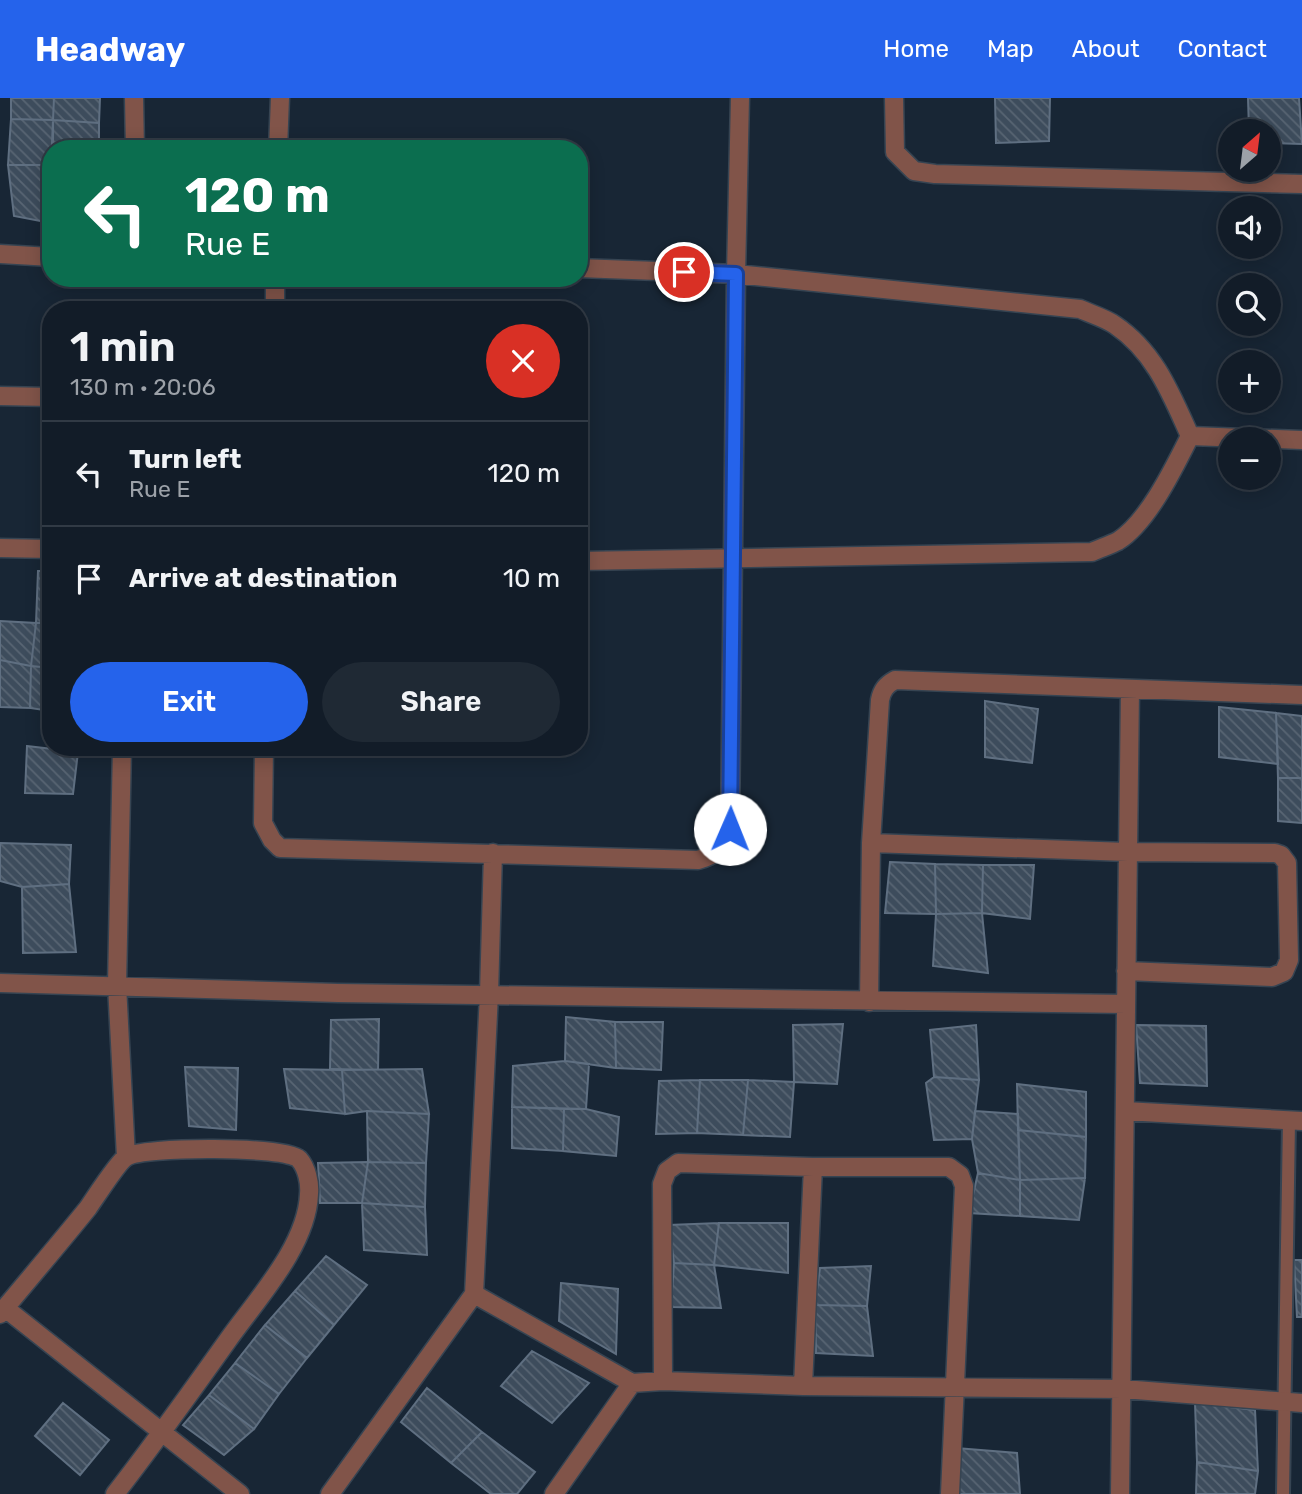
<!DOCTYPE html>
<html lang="en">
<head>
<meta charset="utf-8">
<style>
	:root { --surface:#121c28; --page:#1f2934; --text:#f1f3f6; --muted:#9ca1a8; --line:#313a45; --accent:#2563eb }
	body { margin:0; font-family:Rubik,sans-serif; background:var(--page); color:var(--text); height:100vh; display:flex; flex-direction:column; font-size:26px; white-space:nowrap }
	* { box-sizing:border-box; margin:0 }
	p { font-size:23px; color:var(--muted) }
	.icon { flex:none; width:38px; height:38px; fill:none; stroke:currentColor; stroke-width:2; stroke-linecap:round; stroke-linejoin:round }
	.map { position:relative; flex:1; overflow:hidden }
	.drawer { position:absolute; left:42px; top:203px; width:546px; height:455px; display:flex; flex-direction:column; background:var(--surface); border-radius:28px; box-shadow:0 4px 18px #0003,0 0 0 2px var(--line) }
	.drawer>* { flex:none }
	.banner { position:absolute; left:42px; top:42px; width:546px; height:147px; border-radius:28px; box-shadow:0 4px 18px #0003,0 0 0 2px var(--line); background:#0b6e4f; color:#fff; overflow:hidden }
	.needle { width:46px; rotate:28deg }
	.controls { position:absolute; left:1218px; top:21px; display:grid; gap:14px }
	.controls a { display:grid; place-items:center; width:63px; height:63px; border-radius:50%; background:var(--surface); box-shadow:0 4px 18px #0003,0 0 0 2px var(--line); font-size:35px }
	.pin { position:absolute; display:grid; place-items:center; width:60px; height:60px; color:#fff; margin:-30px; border:4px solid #fff; border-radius:50%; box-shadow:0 2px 7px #0007 }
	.me { position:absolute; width:77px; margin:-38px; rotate:1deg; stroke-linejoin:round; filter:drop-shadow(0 0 5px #0008) }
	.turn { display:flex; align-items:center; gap:24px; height:147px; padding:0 28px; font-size:32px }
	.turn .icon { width:91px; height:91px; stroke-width:2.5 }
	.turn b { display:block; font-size:49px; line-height:60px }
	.round { display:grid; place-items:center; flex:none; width:74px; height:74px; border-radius:37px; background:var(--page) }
	.overview { display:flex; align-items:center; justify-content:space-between; height:119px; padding:0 28px }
	h1 { font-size:42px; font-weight:600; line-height:52px }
	.button { display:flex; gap:14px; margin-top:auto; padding:14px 28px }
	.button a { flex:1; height:80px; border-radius:42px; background:var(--accent); color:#fff; font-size:28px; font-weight:600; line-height:80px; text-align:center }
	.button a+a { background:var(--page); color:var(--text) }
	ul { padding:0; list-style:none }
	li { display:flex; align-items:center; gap:21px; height:105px; padding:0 28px; border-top:2px solid var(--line) }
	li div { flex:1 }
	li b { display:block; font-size:26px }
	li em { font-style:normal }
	header { display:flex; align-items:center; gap:42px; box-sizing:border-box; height:98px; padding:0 35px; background:var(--accent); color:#fff }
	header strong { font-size:33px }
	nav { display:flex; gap:38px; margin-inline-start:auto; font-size:24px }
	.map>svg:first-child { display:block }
</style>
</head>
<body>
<header>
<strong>Headway</strong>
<nav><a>Home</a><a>Map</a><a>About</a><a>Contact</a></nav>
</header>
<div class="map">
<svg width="1302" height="1396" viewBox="0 0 1302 1396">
	<defs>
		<pattern id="building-back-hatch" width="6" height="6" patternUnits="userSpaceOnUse" patternTransform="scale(1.75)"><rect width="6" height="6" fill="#3d4c5c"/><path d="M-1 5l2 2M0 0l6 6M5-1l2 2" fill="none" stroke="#586573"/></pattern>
	</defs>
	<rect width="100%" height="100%" fill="#182635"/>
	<path fill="url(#building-back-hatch)" stroke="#5f6f81" stroke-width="2" d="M11,0h43l-1,22 -42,-1z
		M54,0h46l-1,25 -46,-3z
		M995,0h55l-1,43 -53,2z
		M1248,0h51l3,46 -33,-1v-12h-20z
		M11,21l42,1 -2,45h-43z
		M53,22l46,3v26h-46z
		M437,47l92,1 47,1 -139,2z
		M8,67h43v58l-37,-7z
		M38,473h13v52h-15z
		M0,523l36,2 -5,43 -31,-6z
		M36,525h15v45l-20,-2z
		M0,562l31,6 -1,42 -30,-1z
		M31,568l20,2v43l-21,-3z
		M985,603l53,8 -6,54 -47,-6z
		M1219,609l57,6 2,51 -59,-7z
		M1276,615l26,3v62h-24z
		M27,648l51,6 -5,42 -48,-1z
		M1278,680h24v45l-24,-2z
		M0,745l71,2 -2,39 -47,3 -22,-6z
		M890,764l45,2 1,50 -51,-1z
		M935,766l48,1 -1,48 -46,1z
		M983,767h51l-4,54 -48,-6z
		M69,786l7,68 -53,1 -1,-66z
		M982,815l6,60 -55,-7 3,-52z
		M566,919l49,5 1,46 -51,-7z
		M379,921l-1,51 -48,-1 1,-49z
		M615,924h48l-2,48 -45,-2z
		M843,926l-6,60 -43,-2 -1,-57z
		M976,927l3,55 -45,-3 -4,-47z
		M1136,927l70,1 1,60 -67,-3z
		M565,963l24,3 -3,45 -74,-2 1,-41z
		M185,969l53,1 -2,62 -47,-4z
		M284,971l58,1 3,44 -55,-6z
		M422,971l7,45 -62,-3 -22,3 -3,-44z
		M934,979l45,3 -7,59 -38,1 -8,-57z
		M700,982h48l-5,55 -46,-2z
		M700,982l-3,53 -41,1 3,-53z
		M748,982l46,2 -4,55 -47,-2z
		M1017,986l69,8v45l-68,-7z
		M512,1009l52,2 -1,42 -51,-3z
		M564,1011h22l33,8 -3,39 -53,-5z
		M367,1013l62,3 -3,49 -58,-1z
		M975,1013l43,3 2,66 -42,-7 -6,-34z
		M1018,1032l68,7 -1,41 -65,2z
		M368,1064l-6,41h-42l-2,-40z
		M368,1064l58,1 -1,44 -63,-4z
		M978,1075l42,7v36l-51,-3z
		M1085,1080l-6,42 -59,-4v-36z
		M362,1105l63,4 2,48 -63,-5z
		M719,1125l-5,42 -40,-2 -5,-38z
		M719,1125h69v50l-74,-8z
		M326,1158l41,29 -33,40 -39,-34z
		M1294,1162h8v57h-5z
		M674,1165l40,2 7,43 -50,-1z
		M871,1168l-4,40 -52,-1 5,-37z
		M561,1185l57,6 -2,65 -57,-33z
		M295,1193l39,34 -27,33 -42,-33z
		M815,1207l52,1 6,50 -57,-3z
		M265,1227l42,33 -28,36 -44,-31z
		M532,1253l57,32 -37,40 -51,-37z
		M235,1265l44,31 -25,35 -45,-34z
		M427,1290l55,44 -31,31 -50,-41z
		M209,1297l45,34 -30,26 -41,-30z
		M63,1305l46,37 -29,35 -45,-39z
		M1195,1305l60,7 3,61 -61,-9z
		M482,1334l53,40 -18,22h-26l-40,-31z
		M956,1350l61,5 3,41h-63z
		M1197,1364l61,9 -3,23h-59z"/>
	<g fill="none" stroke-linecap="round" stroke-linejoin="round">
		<g stroke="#364452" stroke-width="16">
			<path id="service" d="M1283,1396l6,-373"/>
		</g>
		<g stroke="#364452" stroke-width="21">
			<path id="minor" d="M134,0l1,51
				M894,0l1,54 19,19 21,3 367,10
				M278,51l2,-51
				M0,156l51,3
				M579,170l157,6 344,35c11,5 25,9 35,16 40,27 56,69 75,111
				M275,180v32
				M0,298l51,1
				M0,450l51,1
				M579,463l513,-9c9,-4 18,-7 26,-11 30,-19 56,-73 72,-105l112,4
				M122,649l-5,238 9,172
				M264,649l-1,76 9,17 8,8 418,12c18,-5 27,-13 32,-31l6,-555 4,-176
				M871,745l256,9 148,1 6,2 6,8 2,97 -5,12 -12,5 -146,-6
				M0,885l338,10 788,11
				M869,904l2,-159 9,-143c2,-10 6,-15 15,-20l407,15
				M1125,1013l177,10
				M474,1196l158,89 31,-2 140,5 320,3 179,14
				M5,1210l235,186
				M0,1216c29,-35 59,-70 88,-106 7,-10 30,-46 38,-51 17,-11 160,-11 173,2 8,9 11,24 10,35 -2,52 -52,105 -81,146 -37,52 -74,104 -113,154
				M663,1283l-1,-197 5,-13 11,-8 135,4h136l11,8 4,11 -14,308
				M803,1288l10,-219
				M330,1396l144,-200 15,-300 4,-141
				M554,1396l78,-111
				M1120,1396l10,-804"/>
		</g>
		<use href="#service" stroke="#815449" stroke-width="12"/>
		<use href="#minor" stroke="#815449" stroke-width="18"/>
	</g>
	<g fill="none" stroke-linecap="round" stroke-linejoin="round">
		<g stroke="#184099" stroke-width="18">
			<path id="route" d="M684,174l52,2 -6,555"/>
		</g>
		<use href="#route" stroke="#2563eb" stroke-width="12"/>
	</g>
</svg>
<div class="controls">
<a><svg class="needle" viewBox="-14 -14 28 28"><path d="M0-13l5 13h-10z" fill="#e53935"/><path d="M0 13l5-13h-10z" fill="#9ca1a8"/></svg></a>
<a><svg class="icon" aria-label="sound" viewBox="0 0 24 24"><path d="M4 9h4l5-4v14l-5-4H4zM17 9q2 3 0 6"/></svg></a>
<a><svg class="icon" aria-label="search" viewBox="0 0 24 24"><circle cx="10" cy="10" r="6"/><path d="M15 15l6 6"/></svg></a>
<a>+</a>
<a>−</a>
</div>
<div class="pin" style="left:684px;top:174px;background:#d93025"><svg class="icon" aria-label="arrive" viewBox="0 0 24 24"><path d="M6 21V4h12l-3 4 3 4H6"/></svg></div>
<svg class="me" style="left:730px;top:731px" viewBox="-20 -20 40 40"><circle r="19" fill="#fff"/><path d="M0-13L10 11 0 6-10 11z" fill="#2563eb"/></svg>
<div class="banner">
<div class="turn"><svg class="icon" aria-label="left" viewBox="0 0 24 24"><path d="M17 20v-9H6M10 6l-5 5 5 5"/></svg><div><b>120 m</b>Rue E</div></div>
</div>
<section class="drawer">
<div class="overview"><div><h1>1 min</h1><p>130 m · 20:06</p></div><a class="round" style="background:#d93025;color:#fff"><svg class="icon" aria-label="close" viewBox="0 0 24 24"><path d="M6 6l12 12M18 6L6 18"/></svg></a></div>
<ul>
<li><svg class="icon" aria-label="left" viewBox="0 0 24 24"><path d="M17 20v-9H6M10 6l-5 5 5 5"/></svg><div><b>Turn left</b><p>Rue E</p></div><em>120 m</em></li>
<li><svg class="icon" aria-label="arrive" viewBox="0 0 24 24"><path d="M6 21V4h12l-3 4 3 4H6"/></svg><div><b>Arrive at destination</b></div><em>10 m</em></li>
</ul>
<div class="button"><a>Exit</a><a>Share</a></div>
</section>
</div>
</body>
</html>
